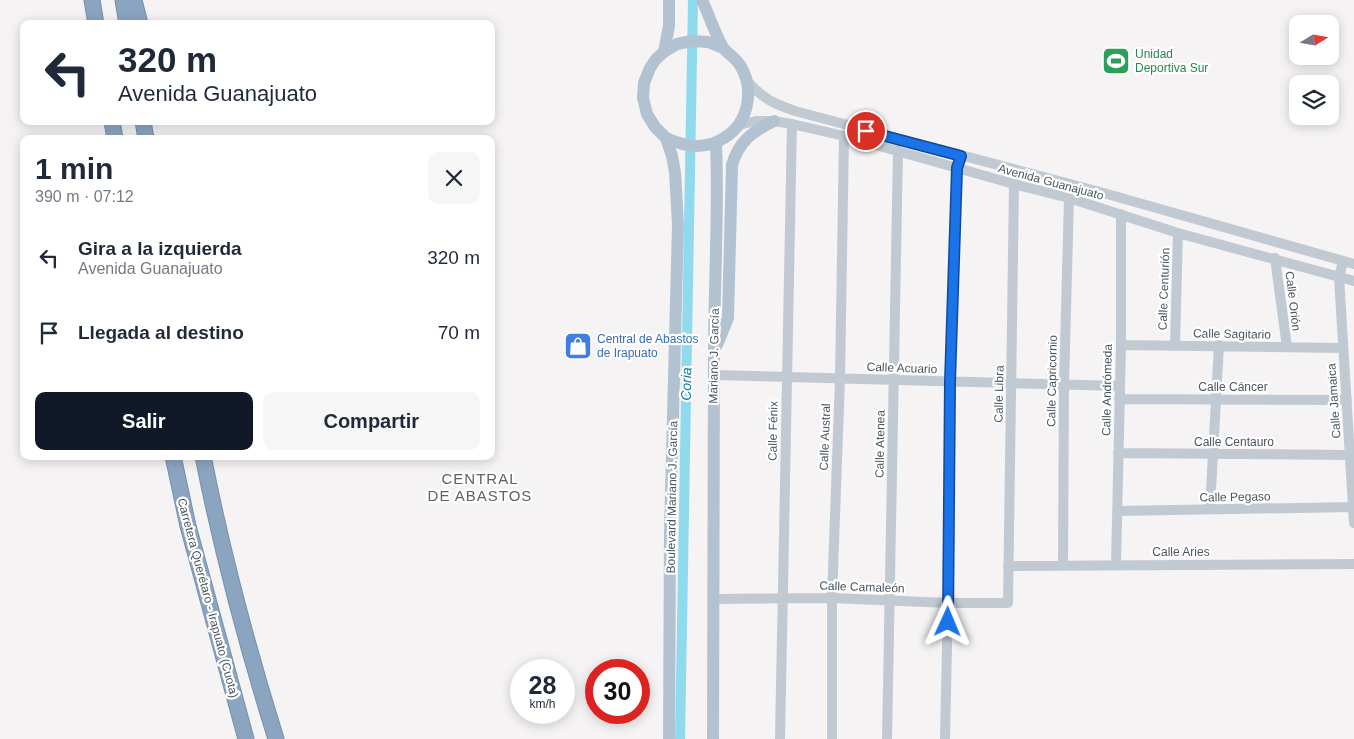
<!DOCTYPE html>
<html lang="es">
<head>
<meta charset="utf-8">
<style>
	:root { --surface:#fff; --page:#f6f6f7; --text:#1f2937; --muted:#747a83; --accent:#111827 }
	body { margin:0; font-family:Arial,sans-serif; background:var(--page); color:var(--text); height:100vh; display:flex; flex-direction:column; font-size:19px; white-space:nowrap }
	* { box-sizing:border-box; margin:0 }
	p { font-size:16px; color:var(--muted) }
	.icon { flex:none; width:28px; height:28px; fill:none; stroke:currentColor; stroke-width:2; stroke-linecap:round; stroke-linejoin:round }
	.map { position:relative; flex:1; overflow:hidden }
	.sheet { position:absolute; left:20px; top:135px; width:475px; height:325px; display:flex; flex-direction:column; background:var(--surface); border-radius:10px; box-shadow:0 2px 12px #0003 }
	.sheet>* { flex:none }
	.banner { position:absolute; left:20px; top:20px; width:475px; height:105px; border-radius:10px; box-shadow:0 2px 12px #0003; background:#fff; color:var(--text); overflow:hidden }
	.needle { width:32px; rotate:79deg }
	.fabs { position:absolute; left:1289px; top:15px; display:grid; gap:10px }
	.fabs a { display:grid; place-items:center; width:50px; height:50px; border-radius:10px; background:var(--surface); box-shadow:0 2px 12px #0003; font-size:25px }
	.speed { position:absolute; left:510px; top:659px; display:flex; gap:10px; font-size:25px; font-weight:700; text-align:center }
	.speed>* { display:grid; place-content:center; width:65px; height:65px; border-radius:50%; background:var(--surface); box-shadow:0 2px 12px #0003; line-height:1 }
	.speed small { font-size:12px; font-weight:400 }
	.speed .limit { border:8px solid #d22; background:#fff; color:#111 }
	.pin { position:absolute; display:grid; place-items:center; width:42px; height:42px; color:#fff; margin:-21px; border:2px solid #fff; border-radius:50%; box-shadow:0 1px 5px #0007 }
	.me { position:absolute; width:55px; margin:-28px; rotate:1deg; stroke-linejoin:round; filter:drop-shadow(0 0 4px #0008) }
	.turn { display:flex; align-items:center; gap:18px; height:105px; padding:0 15px; font-size:22px }
	.turn .icon { width:65px; height:65px; stroke-width:2.5 }
	.turn b { display:block; font-size:35px; line-height:42px }
	.round { display:grid; place-items:center; flex:none; width:52px; height:52px; border-radius:10px; background:var(--page) }
	.head { display:flex; align-items:center; justify-content:space-between; height:85px; padding:0 15px }
	h1 { font-size:30px; font-weight:700; line-height:38px }
	.action { display:flex; gap:10px; margin-top:auto; padding:10px 15px }
	.action a { flex:1; height:58px; border-radius:10px; background:var(--accent); color:#fff; font-size:20px; font-weight:700; line-height:58px; text-align:center }
	.action a+a { background:var(--page); color:var(--text) }
	ul { padding:0; list-style:none }
	li { display:flex; align-items:center; gap:15px; height:75px; padding:0 15px }
	li div { flex:1 }
	li b { display:block; font-size:19px }
	li em { font-style:normal }
	.map>svg:first-child { display:block }
</style>
</head>
<body>
<div class="map">
<svg width="1354" height="739" viewBox="0 0 1354 739">
	<rect width="100%" height="100%" fill="#f5f3f3"/>
	<g fill="none" stroke-linecap="round" stroke-linejoin="round">
		<path stroke="#90daee" stroke-width="10" d="M680,739l13,-739"/>
		<g stroke="#7690ad" stroke-width="17">
			<path id="highway" d="M92,0l4,24
				M123,0l4,24
				M134,0l6,24
				M112,121l3,18
				M143,121l3,18
				M173,456l15,70 58,213
				M203,456c19,96 44,190 73,283"/>
		</g>
		<path stroke="#c1cad2" stroke-width="10" d="M748,82c16,17 24,21 47,29l305,81 254,72
			M739,125l17,-4h18l18,3 52,12 170,48 55,14 109,35 176,48
			M1275,258l12,89
			M1343,261l-4,16 15,246
			M1121,345l222,3
			M1175,346l3,-113
			M714,375l406,11
			M1119,399l228,1
			M1118,453l232,2
			M1210,509l9,-164
			M1117,511l236,-4
			M1063,565l1,-180 5,-187
			M1116,565l5,-220v-131
			M1008,566l346,-2
			M715,599l117,-1 116,5h60l6,-419
			M780,739l12,-615
			M832,739v-141l8,-219 4,-243
			M887,739l11,-589
			M945,739l3,-136 2,-221 7,-214 2,-5"/>
		<path stroke="#b3c2d1" stroke-width="12" d="M664,52l5,-26v-26
			M666,138c20,9 39,12 58,0 25,-15 31,-49 16,-73 -5,-8 -14,-12 -18,-19 -8,-15 -13,-31 -20,-46
			M717,345l11,-27 4,-153c7,-24 20,-33 42,-44
			M669,739l1,-207 8,-307 -3,-53 -3,-16 -6,-18 -11,-11 -8,-13 -4,-16 1,-15 6,-15 6,-9 8,-7 13,-8 15,-3 16,1 15,6
			M713,739c1,-128 0,-256 1,-383 0,-71 5,-142 2,-213"/>
		<use href="#highway" stroke="#8ba5c1" stroke-width="15"/>
	</g>
	<g fill="none" stroke-linecap="round" stroke-linejoin="round">
		<g stroke="#114b97" stroke-width="12">
			<path id="route" d="M866,131l95,25 -4,12 -7,214 -2,240"/>
		</g>
		<use href="#route" stroke="#1a73e8" stroke-width="9"/>
	</g>
	<defs>
		<g id="stadium-square" transform="scale(1.4375)"><rect x="-9" y="-9" width="18" height="18" rx="4" fill="#2e9e5b" stroke="#fff"/><path d="M0-5a6.5 5 0 1 0 0 10a6.5 5 0 1 0 0-10ZM-3.5-1.8h7v3.6h-7Z" fill="#fff"/></g>
		<g id="shop-square" transform="scale(1.4375)"><rect x="-9" y="-9" width="18" height="18" rx="4" fill="#3f7fe0" stroke="#fff"/><path d="M-5-2.5h2.3a2.7 3.5 0 0 1 5.4 0H5L5.5 6h-11ZM-1.5-2.5h3a1.5 2.3 0 0 0-3 0Z" fill="#fff"/></g>
	</defs>
	<g fill-rule="evenodd">
		<use href="#stadium-square" x="1116" y="61"/>
		<use href="#shop-square" x="578" y="346"/>
	</g>
	<g text-anchor="middle" dominant-baseline="central" stroke-width="4.5" stroke-linejoin="round" paint-order="stroke">
		<g font-size="12" fill="#27864d" stroke="#fff" text-anchor="start">
			<text x="1135" y="54">Unidad<tspan x="1135" dy="14">Deportiva Sur</tspan></text>
		</g>
		<g font-size="12" fill="#4a5661" stroke="#fff">
			<text transform="translate(1051 182) rotate(15)">Avenida Guanajuato</text>
			<text transform="translate(1164 289) rotate(-88)">Calle Centurión</text>
			<text transform="translate(1293 301) rotate(83)">Calle Orión</text>
			<text transform="translate(1232 334) rotate(1)">Calle Sagitario</text>
			<text transform="translate(714 356) rotate(-89)">Mariano J. García</text>
			<text transform="translate(902 368) rotate(2)">Calle Acuario</text>
			<text transform="translate(1052 381) rotate(-89)">Calle Capricornio</text>
			<text x="1233" y="387">Calle Cáncer</text>
			<text transform="translate(1107 390) rotate(-89)">Calle Andrómeda</text>
			<text transform="translate(999 394) rotate(-89)">Calle Libra</text>
			<text transform="translate(1334 401) rotate(-94)">Calle Jamaica</text>
			<text transform="translate(773 431) rotate(-89)">Calle Fénix</text>
			<text transform="translate(825 437) rotate(-88)">Calle Austral</text>
			<text x="1234" y="442">Calle Centauro</text>
			<text transform="translate(880 444) rotate(-89)">Calle Atenea</text>
			<text transform="translate(672 497) rotate(-89)">Boulevard Mariano J. García</text>
			<text transform="translate(1235 497) rotate(-1)">Calle Pegaso</text>
			<text x="1181" y="552">Calle Aries</text>
			<text transform="translate(862 587) rotate(2)">Calle Camaleón</text>
			<text transform="translate(208 598) rotate(75)">Carretera Querétaro - Irapuato (Cuota)</text>
		</g>
		<g font-size="12" fill="#366cbe" stroke="#fff" text-anchor="start">
			<text x="597" y="339">Central de Abastos<tspan x="597" dy="14">de Irapuato</tspan></text>
		</g>
		<g font-size="14" font-style="italic" fill="#0c7c9b" stroke="#fff">
			<text transform="translate(686 384) rotate(-89)">Coria</text>
		</g>
		<g font-size="15" letter-spacing="1" fill="#5f6368" stroke="#fff">
			<text x="480" y="478">CENTRAL<tspan x="480" dy="17">DE ABASTOS</tspan></text>
		</g>
	</g>
</svg>
<div class="fabs">
<a><svg class="needle" viewBox="-14 -14 28 28"><path d="M0-13l5 13h-10z" fill="#e53935"/><path d="M0 13l5-13h-10z" fill="#747a83"/></svg></a>
<a><svg class="icon" aria-label="layers" viewBox="0 0 24 24"><path d="M12 4l9 5-9 5-9-5zM3 14l9 5 9-5"/></svg></a>
</div>
<div class="speed"><div>28<small>km/h</small></div><div class="limit">30</div></div>
<div class="pin" style="left:866px;top:131px;background:#d93025"><svg class="icon" aria-label="arrive" viewBox="0 0 24 24"><path d="M6 21V4h12l-3 4 3 4H6"/></svg></div>
<svg class="me" style="left:948px;top:622px" viewBox="-20 -20 40 40"><path d="M0-17L14 15 0 8-14 15z" fill="#1a73e8" stroke="#fff" stroke-width="4"/></svg>
<div class="banner">
<div class="turn"><svg class="icon" aria-label="left" viewBox="0 0 24 24"><path d="M17 20v-9H6M10 6l-5 5 5 5"/></svg><div><b>320 m</b>Avenida Guanajuato</div></div>
</div>
<section class="sheet">
<div class="head"><div><h1>1 min</h1><p>390 m · 07:12</p></div><a class="round"><svg class="icon" aria-label="close" viewBox="0 0 24 24"><path d="M6 6l12 12M18 6L6 18"/></svg></a></div>
<ul>
<li><svg class="icon" aria-label="left" viewBox="0 0 24 24"><path d="M17 20v-9H6M10 6l-5 5 5 5"/></svg><div><b>Gira a la izquierda</b><p>Avenida Guanajuato</p></div><em>320 m</em></li>
<li><svg class="icon" aria-label="arrive" viewBox="0 0 24 24"><path d="M6 21V4h12l-3 4 3 4H6"/></svg><div><b>Llegada al destino</b></div><em>70 m</em></li>
</ul>
<div class="action"><a>Salir</a><a>Compartir</a></div>
</section>
</div>
</body>
</html>
